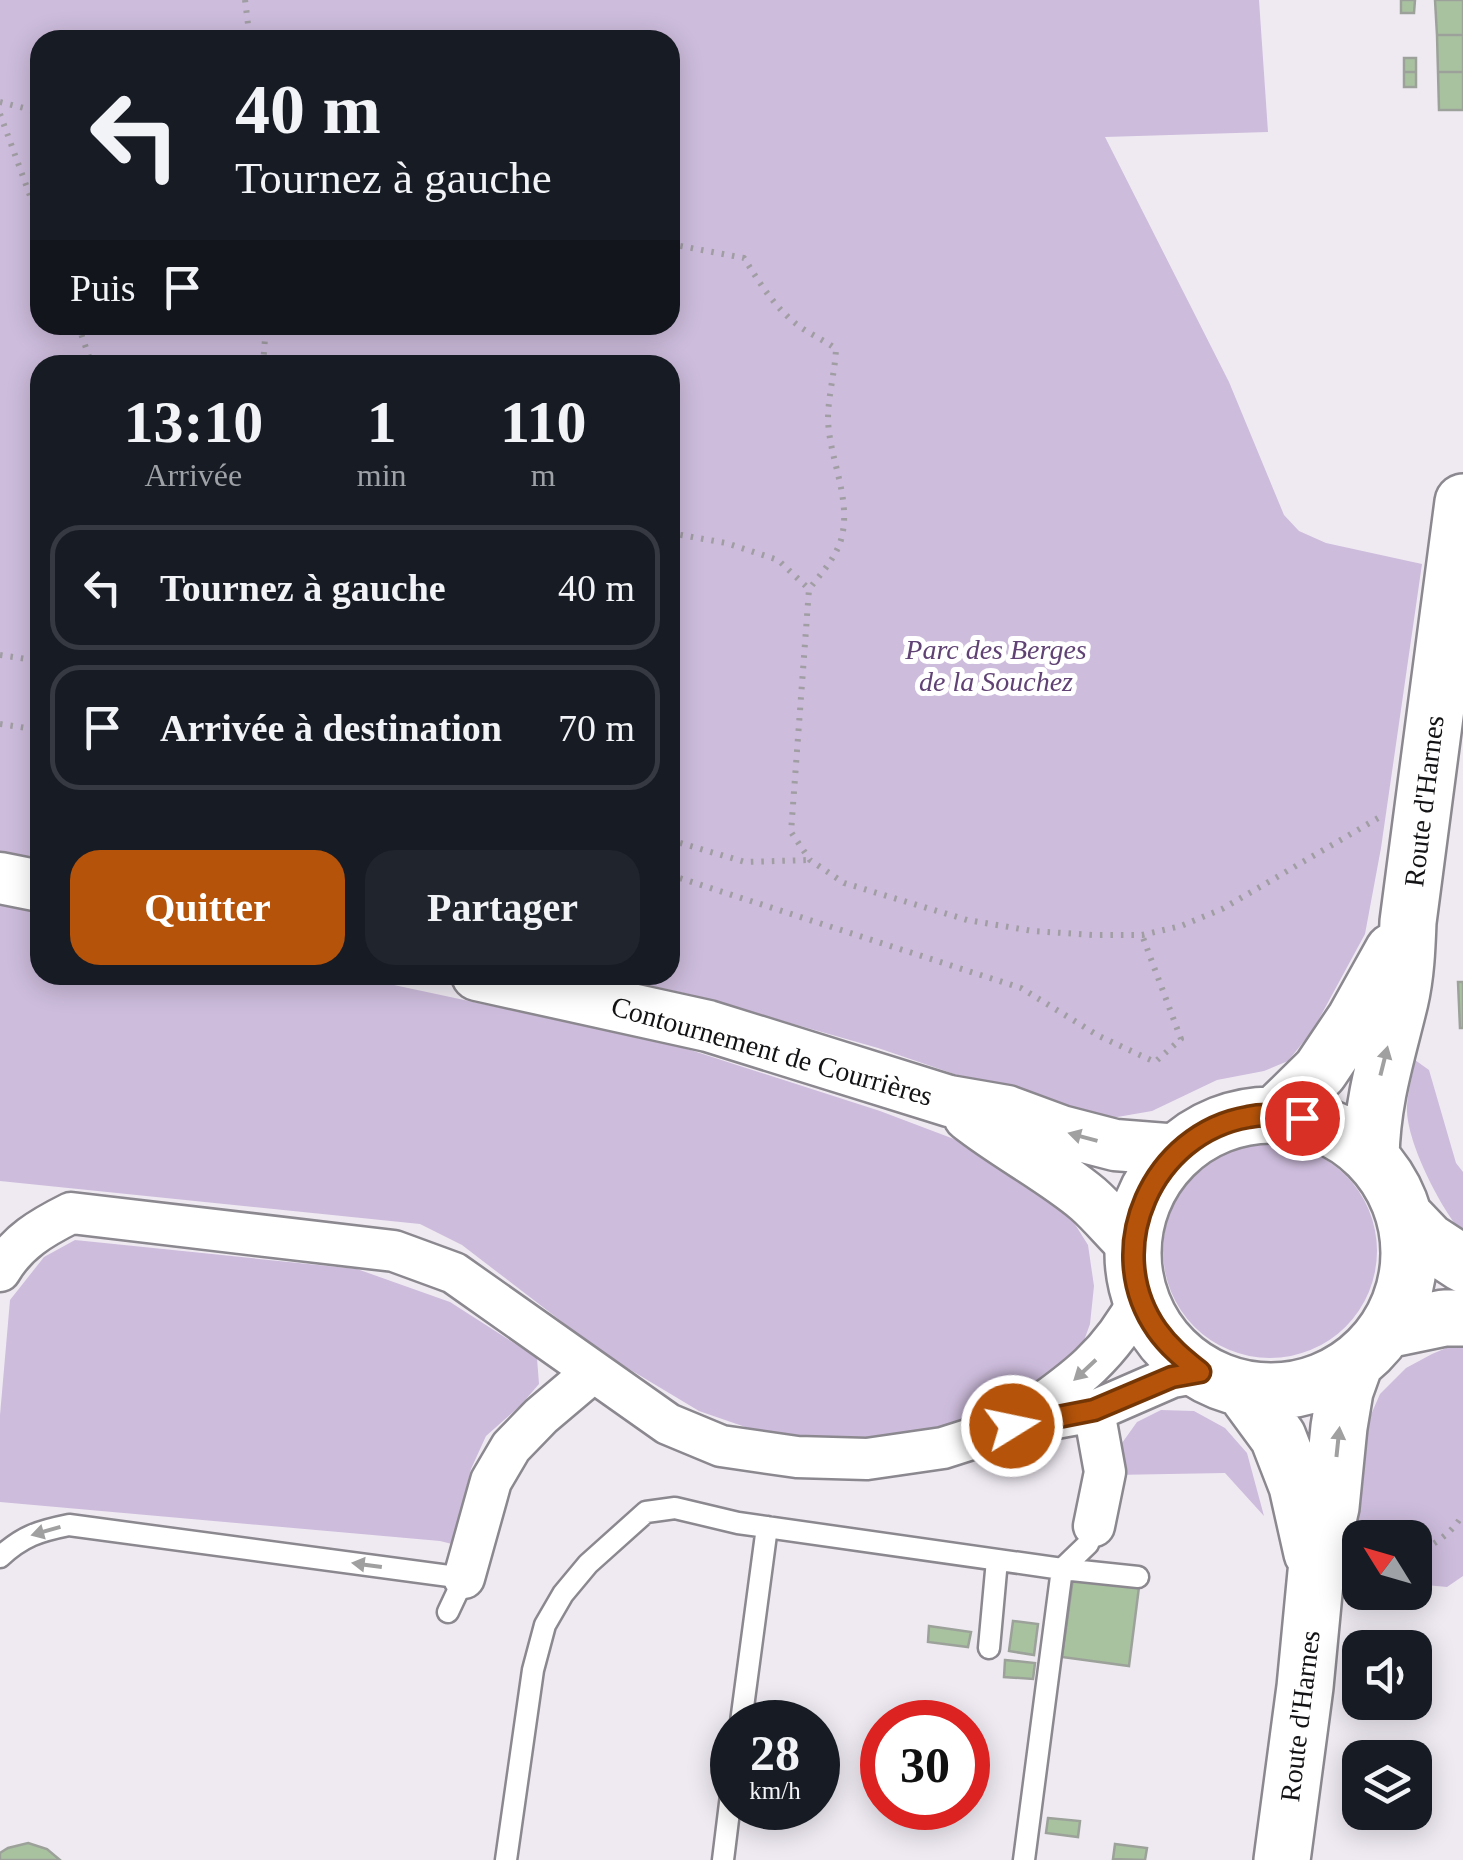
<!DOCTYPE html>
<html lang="fr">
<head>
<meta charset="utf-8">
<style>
	:root { --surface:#171b24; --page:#20242c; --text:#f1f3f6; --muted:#9ea1a6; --line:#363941; --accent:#b45309 }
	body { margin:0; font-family:"Times New Roman",serif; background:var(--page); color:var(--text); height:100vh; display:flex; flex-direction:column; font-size:38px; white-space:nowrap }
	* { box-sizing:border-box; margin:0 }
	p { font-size:32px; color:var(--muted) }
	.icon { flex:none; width:55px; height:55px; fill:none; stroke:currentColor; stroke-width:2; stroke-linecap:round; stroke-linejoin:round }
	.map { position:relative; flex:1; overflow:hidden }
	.drawer { position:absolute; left:30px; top:355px; width:650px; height:630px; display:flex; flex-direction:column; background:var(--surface); border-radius:30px; box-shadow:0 5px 25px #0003 }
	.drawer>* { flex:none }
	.hud { position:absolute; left:30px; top:30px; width:650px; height:305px; border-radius:30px; box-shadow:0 5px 25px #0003; background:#171b24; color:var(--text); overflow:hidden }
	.needle { width:65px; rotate:307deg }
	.controls { position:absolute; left:1342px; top:1520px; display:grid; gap:20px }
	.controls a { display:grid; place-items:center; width:90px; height:90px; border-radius:20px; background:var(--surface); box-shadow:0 5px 25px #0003; font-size:50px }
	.speed { position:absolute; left:710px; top:1700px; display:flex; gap:20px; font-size:50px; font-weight:700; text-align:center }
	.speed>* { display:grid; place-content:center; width:130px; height:130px; border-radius:50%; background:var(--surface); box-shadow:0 5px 25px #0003; line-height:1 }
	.speed small { font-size:25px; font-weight:400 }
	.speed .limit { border:15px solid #d22; background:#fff; color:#111 }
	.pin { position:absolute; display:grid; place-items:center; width:85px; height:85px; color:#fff; margin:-42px; border:5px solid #fff; border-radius:50%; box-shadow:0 2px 10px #0007 }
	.me { position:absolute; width:110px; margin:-55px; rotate:80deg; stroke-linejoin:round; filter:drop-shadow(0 0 8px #0008) }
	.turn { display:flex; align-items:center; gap:35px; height:210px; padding:0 40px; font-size:45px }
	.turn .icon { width:130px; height:130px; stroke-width:2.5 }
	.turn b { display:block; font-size:70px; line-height:85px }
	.then { display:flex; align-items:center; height:95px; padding:0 40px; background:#0003; gap:20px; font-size:38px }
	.eta { display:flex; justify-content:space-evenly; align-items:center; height:170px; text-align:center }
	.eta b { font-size:60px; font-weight:800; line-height:70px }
	.cta { display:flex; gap:20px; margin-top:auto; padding:20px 40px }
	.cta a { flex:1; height:115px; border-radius:30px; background:var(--accent); color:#fff; font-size:40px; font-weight:800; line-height:115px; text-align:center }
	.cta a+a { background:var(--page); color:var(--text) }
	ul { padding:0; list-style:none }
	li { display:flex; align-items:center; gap:30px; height:125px; margin:0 20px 15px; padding:0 20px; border:5px solid var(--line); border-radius:30px }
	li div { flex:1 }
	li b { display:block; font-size:38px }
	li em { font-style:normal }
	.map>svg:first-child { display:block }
</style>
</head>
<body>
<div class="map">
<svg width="1463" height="1860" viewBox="0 0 1463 1860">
	<rect width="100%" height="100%" fill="#efeaf2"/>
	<path fill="#cdbcdc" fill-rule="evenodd" d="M0,0h1259l9,132 -163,5 124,245 55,133 15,16 27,12 96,21 -41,284 -16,86 -52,96 -25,31 -24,10 -47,9 -65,31 -52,9 -43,-11 -179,-61 -190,-54 -84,-19h66v-610h-630v492l-8,-1 -8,54 16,3v62h307l328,70 205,66 111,42 65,41 32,51 6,41 -4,38 -12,33 -87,52 -55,23 -56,8 -60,-2 -63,-7 -58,-20 -95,-57 -142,-109 -42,-21 -420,-43zM40,40h630v285h-630z
		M1415,1060l14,10 27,93 7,9v62c-22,-25 -58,-94 -56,-128 1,-15 6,-31 8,-46z
		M1163 1251a107 107 0 1 1 214 0a107 107 0 1 1-214 0Z
		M75,1240l282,29 93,33 87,56 2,26 -19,22 -34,30 -15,33 -19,75 -12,-3 -440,-39v-87l10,-115 34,-43z
		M1463,1341v235l-16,11 -32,-3v-46h-55v48l-27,21 17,-144 30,-69 26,-26 26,-14z
		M1161,1410l33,1 31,17 22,25 17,63 -39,-43 -112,2 9,-32 15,-21z"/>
	<path fill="#a8c29f" stroke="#9ca29a" stroke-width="2.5" d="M1401,0h14l-1,13h-13z
		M1435,0h28v35h-26z
		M1437,35h26v37h-25z
		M1404,58h12v14h-12z
		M1404,72h12v15h-12z
		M1438,72h25v38h-24z
		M1458,982h5v46h-3z
		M1073,1578l66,9 -10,79 -67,-9z
		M1013,1621l25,3 -4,31 -25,-4z
		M929,1626l42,6 -3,15 -40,-5z
		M1005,1660l30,3 -2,16 -29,-2z
		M1048,1818l32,3 -2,16 -32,-4z
		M28,1843l19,6 13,11h-60v-7l8,-5z
		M1115,1844l32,4 -2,12 -32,-1z"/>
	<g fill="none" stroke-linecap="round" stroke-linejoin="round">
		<g stroke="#8c888f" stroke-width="25">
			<path id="service" d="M0,1557c23,-21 39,-26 69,-32l395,53 -16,34
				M989,1648l8,-88
				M741,1722l26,-195
				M506,1860l27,-190 12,-45 18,-31 25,-30 58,-52 29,-4 63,15 324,46 76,8
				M723,1860l9,-73
				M1024,1860l38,-291 26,-25 6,-18"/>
		</g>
		<g stroke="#8c888f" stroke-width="45">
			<path id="minor" d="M0,1271c17,-29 41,-43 71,-58l323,38 60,22 214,151 53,22 76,11 70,2 76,-11 69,-22 82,-15 78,-34 28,-5
				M1094,1411l11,61 -11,54
				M1023,1417c52,-36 88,-62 117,-119
				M464,1578l27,-97 20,-34 30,-31 52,-44"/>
		</g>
		<g stroke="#8c888f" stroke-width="55">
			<path id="tertiary" d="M0,878l40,8
				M477,975l231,51 241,75 58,10 54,20 54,14 64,5
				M969,1116c38,30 82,52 119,83 16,14 30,32 45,46"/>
		</g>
		<g stroke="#8c888f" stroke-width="60">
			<path id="secondary" d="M1275,1115l45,-44 35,-52 38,-68
				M1133 1253a138 138 0 1 1 276 0a138 138 0 1 1-276 0Z
				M1371,1157c1,-57 16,-102 29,-156 6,-26 7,-53 8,-79l55,-420
				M1405,1217l23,24 35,23
				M1386,1330l58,-12h19
				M1242,1388l36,49 19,49 15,67
				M1282,1860l23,-173 11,-115 15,-65 8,-80 6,-36 10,-28"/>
		</g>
		<path stroke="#a09da3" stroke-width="6" stroke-dasharray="2.5 8" stroke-linecap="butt" d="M245,0l5,40
			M0,102l40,10
			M0,114l40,109
			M670,244l74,14c15,24 29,47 51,65 12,10 28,16 41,26 -1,23 -8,47 -8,70 1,39 23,78 14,117 -4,19 -21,38 -33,53
			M78,325l14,40
			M263,365l3,-40
			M670,533l56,10 52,17 31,29 -18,243 19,28 34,23 123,37 66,11 60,4h49l39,-9 41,-17 158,-92
			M0,655l40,6
			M0,724l40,6
			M670,840l75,22 64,-2
			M670,875l351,113 78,48 56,26 26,-23 -39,-104
			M1415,1552c19,-6 38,-20 48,-38"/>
		<use href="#service" stroke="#fff" stroke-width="20"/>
		<use href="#minor" stroke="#fff" stroke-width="40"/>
		<use href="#tertiary" stroke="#fff" stroke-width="50"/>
		<use href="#secondary" stroke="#fff" stroke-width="55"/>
	</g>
	<defs><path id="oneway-solid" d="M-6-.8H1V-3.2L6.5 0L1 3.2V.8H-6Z" transform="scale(2.5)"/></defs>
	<g fill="#a1a0a1">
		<use href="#oneway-solid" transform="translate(1384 1061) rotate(-76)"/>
		<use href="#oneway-solid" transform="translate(1083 1137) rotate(-165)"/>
		<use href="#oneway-solid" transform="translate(1085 1370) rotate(137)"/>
		<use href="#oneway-solid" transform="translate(1338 1442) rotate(-84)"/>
		<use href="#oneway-solid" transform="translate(46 1531) rotate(164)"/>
		<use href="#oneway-solid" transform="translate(367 1565) rotate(-172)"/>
	</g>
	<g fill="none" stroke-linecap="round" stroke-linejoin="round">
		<g stroke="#753606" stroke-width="25">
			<path id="route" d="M1012,1426l82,-16 78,-33 28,-5c-16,-13 -31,-25 -43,-42 -57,-81 -4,-197 91,-213 18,-4 36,-1 54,1"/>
		</g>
		<use href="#route" stroke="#b45309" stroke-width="18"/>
	</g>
	<g text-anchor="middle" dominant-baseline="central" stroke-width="10" stroke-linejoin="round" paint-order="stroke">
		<g font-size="28" font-style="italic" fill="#604374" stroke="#fff">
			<text x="996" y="649">Parc des Berges<tspan x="996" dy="32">de la Souchez</tspan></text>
		</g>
		<g font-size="28" fill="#131214" stroke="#fff">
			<text transform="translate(1424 801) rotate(-83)">Route d'Harnes</text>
			<text transform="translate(772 1051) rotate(16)">Contournement de Courrières</text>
			<text transform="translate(1300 1716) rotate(-83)">Route d'Harnes</text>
		</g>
	</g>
</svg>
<div class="controls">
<a><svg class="needle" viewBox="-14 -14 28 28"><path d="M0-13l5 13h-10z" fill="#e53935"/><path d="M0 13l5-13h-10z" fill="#9ea1a6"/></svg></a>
<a><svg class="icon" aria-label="sound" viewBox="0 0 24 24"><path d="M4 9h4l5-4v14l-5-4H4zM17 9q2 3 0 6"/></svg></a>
<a><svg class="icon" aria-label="layers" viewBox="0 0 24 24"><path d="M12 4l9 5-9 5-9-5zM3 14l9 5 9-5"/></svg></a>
</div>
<div class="speed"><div>28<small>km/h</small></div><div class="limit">30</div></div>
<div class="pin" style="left:1302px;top:1118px;background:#d93025"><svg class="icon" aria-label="arrive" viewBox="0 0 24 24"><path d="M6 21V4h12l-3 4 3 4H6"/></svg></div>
<svg class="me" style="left:1012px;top:1426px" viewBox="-20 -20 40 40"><circle r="17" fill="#b45309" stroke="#fff" stroke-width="3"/><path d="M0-11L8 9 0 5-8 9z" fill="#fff"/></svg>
<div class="hud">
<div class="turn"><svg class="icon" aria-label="left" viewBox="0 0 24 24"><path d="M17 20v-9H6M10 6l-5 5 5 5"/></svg><div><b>40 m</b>Tournez à gauche</div></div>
<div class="then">Puis<svg class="icon" aria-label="arrive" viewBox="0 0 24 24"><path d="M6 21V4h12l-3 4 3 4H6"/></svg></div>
</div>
<section class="drawer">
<div class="eta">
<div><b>13:10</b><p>Arrivée</p></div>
<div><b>1</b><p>min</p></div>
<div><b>110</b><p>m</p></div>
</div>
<ul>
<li><svg class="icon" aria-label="left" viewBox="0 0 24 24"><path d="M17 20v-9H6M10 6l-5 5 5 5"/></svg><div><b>Tournez à gauche</b></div><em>40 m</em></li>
<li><svg class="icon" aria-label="arrive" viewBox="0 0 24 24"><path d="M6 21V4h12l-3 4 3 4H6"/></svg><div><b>Arrivée à destination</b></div><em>70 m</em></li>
</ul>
<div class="cta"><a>Quitter</a><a>Partager</a></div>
</section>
</div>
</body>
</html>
